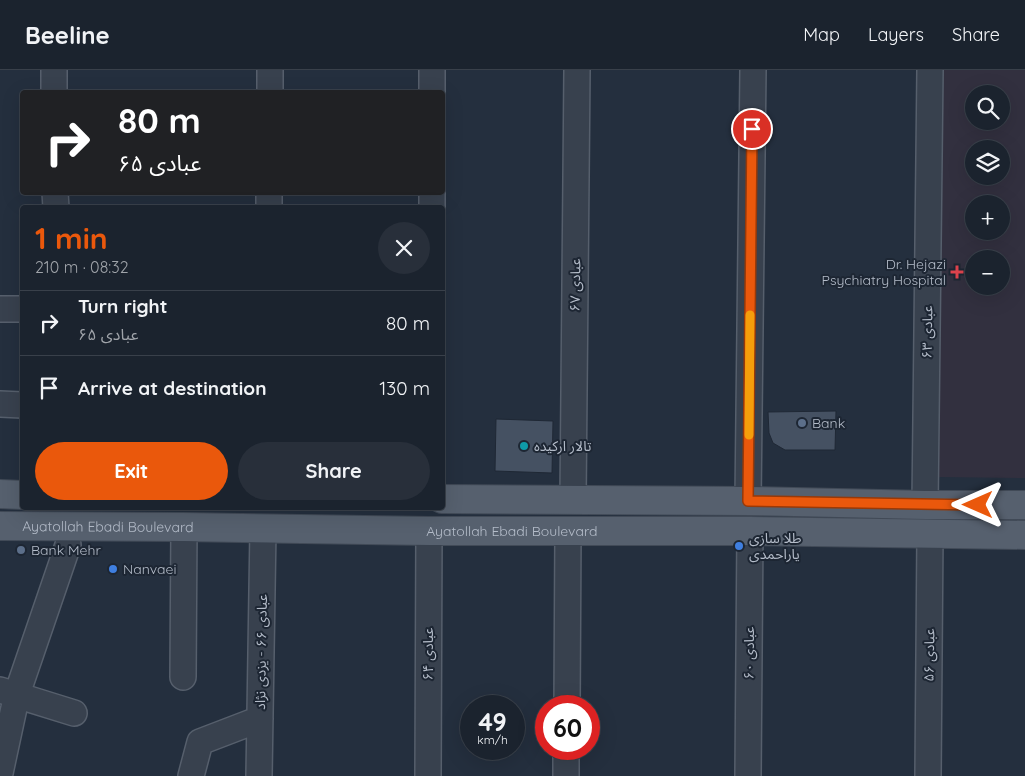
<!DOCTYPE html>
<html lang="en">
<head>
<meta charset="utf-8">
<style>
	:root { --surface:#1b232e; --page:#282f3a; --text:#f1f3f6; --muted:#a0a4aa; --line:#39404a; --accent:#ea580c }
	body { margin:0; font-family:Quicksand,"Noto Sans Arabic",sans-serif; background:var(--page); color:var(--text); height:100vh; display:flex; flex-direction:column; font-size:19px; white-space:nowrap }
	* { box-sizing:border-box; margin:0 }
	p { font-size:16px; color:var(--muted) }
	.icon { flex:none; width:28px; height:28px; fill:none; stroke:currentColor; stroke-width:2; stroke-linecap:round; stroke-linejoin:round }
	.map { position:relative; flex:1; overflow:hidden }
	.side { position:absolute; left:20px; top:135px; width:425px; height:305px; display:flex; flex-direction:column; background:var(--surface); border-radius:5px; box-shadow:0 5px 20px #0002,0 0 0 1px var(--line) }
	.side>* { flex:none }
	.top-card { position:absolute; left:20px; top:20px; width:425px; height:105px; border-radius:5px; box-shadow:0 5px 20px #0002,0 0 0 1px var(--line); background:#202124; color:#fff; overflow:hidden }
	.buttons { position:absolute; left:965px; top:15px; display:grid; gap:10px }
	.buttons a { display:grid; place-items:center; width:45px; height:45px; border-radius:50%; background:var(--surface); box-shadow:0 5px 20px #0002,0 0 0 1px var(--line); font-size:25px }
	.speed { position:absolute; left:460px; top:625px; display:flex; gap:10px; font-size:25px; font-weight:700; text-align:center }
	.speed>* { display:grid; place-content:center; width:65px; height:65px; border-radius:50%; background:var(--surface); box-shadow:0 5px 20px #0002,0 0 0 1px var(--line); line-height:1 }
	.speed small { font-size:12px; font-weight:400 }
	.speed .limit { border:8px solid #d22; background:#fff; color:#111 }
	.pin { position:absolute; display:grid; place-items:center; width:42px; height:42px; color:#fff; margin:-21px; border:2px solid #fff; border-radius:50%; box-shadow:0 1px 5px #0007 }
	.me { position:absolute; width:55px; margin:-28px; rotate:270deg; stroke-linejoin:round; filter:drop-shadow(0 0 4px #0008) }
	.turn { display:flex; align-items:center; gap:18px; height:105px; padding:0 15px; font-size:22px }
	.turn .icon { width:65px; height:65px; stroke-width:2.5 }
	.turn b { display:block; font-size:35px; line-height:42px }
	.round { display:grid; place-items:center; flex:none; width:52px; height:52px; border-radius:26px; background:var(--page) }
	.head { display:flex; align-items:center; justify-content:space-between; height:85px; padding:0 15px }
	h1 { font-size:30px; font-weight:700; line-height:38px; color:var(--accent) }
	.button { display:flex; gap:10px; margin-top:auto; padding:10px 15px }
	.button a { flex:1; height:58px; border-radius:30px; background:var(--accent); color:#fff; font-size:20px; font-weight:700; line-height:58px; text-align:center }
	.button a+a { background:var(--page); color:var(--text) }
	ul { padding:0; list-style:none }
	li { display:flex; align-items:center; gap:15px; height:65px; padding:0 15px; border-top:1px solid var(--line) }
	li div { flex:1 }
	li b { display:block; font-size:19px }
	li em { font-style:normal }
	header { display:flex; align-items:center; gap:30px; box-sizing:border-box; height:70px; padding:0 25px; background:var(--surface); border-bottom:1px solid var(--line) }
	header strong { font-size:24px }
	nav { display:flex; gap:28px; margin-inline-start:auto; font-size:18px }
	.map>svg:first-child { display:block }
</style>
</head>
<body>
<header>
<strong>Beeline</strong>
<nav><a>Map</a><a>Layers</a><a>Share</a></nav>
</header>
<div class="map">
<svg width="1025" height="706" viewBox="0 0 1025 706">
	<rect width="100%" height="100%" fill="#242f3e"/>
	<path fill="#32303f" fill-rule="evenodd" d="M940,0h85v408l-86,-1zM974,24h27v27h-27zM974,79h27v27h-27zM974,134h27v27h-27zM974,189h27v27h-27z"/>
	<path fill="#455162" stroke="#1f2835" d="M836,341l-1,39h-50l-12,-7 -4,-10 -1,-21z
		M496,349l57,2 -1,52 -57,-2z"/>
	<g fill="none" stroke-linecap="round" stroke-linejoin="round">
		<g stroke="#565f6c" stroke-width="28">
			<path id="minor" d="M54,22v-22
				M270,22v-22
				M432,22v-22
				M55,122l1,16
				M269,138v-16
				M432,138v-16
				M0,239h22
				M0,334l22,1
				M573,429l4,-429
				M748,431l5,-431
				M925,435l5,-435
				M183,607l1,-150
				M0,620l74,23
				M567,636l1,-175
				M0,703l17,-79 51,-149
				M191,706l9,-34 60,-23
				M259,706l4,-247
				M428,706l1,-245
				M566,706v-27
				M748,706l2,-245
				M928,706l2,-242"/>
		</g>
		<g stroke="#414a57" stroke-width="30">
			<g id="major">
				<path d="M0,424l22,1"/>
				<path d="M442,429l306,2 177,4h100"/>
				<path id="s1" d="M0,456l184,1 245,4h321l275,4"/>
			</g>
		</g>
		<use href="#minor" stroke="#38414e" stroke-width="25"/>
		<use href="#major" stroke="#56606e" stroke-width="28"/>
	</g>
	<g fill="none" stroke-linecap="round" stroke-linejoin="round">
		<g stroke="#983908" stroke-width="12">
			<path id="route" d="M752,59l-4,372 230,4"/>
		</g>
		<use href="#route" stroke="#ea580c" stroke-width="9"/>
		<path stroke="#f59e0b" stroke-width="9" d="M749,365l1,-120"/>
	</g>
	<path fill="#e0444e" stroke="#1d2633" stroke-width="2" d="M954.5 194.5h5v5h5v5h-5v5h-5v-5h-5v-5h5z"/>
	<g fill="#5c6f8a" stroke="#1d2633" stroke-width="2">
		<circle cx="802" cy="353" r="5"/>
		<circle cx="21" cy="480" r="5"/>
	</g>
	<circle fill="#0f9aa8" stroke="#1d2633" stroke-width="2" cx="524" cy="376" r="5"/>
	<g fill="#3f7fe0" stroke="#1d2633" stroke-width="2">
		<circle cx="739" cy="476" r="5"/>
		<circle cx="113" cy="499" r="5"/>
	</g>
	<g text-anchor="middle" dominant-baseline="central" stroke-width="4" stroke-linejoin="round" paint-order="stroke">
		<g font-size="14" fill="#b4bcc9" stroke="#1d2633" text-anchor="start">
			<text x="946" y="194" text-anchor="end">Dr. Hejazi<tspan x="946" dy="16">Psychiatry Hospital</tspan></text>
			<text x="812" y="353">Bank</text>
			<text x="534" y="376">تالار ارکیده</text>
			<text x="749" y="468">طلا سازی<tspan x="749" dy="16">یاراحمدی</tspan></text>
			<text x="31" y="480">Bank Mehr</text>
			<text x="123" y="499">Nanvaei</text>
		</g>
		<g font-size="14" fill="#b4bcc9" stroke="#1d2633">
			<text transform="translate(575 215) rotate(-89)">عبادی ۶۷</text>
			<text transform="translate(927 262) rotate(-89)">عبادی ۶۳</text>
			<text stroke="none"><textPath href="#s1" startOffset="108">Ayatollah Ebadi Boulevard</textPath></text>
			<text stroke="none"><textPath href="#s1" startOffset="512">Ayatollah Ebadi Boulevard</textPath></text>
			<text transform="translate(261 582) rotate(-89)">عبادی ۶۶ - یزدی نژاد</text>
			<text transform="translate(749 583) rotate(-90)">عبادی ۶۰</text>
			<text transform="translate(428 584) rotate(-90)">عبادی ۶۴</text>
			<text transform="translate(929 585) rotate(-89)">عبادی ۵۶</text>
		</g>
	</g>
</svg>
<div class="buttons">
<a><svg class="icon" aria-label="search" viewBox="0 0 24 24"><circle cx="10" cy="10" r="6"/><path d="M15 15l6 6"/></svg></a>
<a><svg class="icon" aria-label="layers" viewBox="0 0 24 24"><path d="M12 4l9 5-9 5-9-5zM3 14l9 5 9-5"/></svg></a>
<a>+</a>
<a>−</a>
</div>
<div class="speed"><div>49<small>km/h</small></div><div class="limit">60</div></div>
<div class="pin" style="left:752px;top:59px;background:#d93025"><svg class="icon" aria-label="arrive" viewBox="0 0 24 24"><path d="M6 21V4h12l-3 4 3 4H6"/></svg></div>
<svg class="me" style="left:978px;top:435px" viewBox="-20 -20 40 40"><path d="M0-17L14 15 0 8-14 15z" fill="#ea580c" stroke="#fff" stroke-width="4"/></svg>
<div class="top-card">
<div class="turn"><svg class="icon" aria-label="right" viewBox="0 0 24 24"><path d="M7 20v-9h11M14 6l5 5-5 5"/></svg><div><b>80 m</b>عبادی ۶۵</div></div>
</div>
<section class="side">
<div class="head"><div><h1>1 min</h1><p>210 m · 08:32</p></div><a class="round"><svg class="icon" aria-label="close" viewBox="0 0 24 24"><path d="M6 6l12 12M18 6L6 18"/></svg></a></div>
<ul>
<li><svg class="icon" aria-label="right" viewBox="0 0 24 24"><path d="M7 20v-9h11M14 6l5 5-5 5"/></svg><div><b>Turn right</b><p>عبادی ۶۵</p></div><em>80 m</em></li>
<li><svg class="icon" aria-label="arrive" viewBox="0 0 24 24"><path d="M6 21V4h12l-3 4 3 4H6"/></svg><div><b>Arrive at destination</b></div><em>130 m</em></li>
</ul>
<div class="button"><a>Exit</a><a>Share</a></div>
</section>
</div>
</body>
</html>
